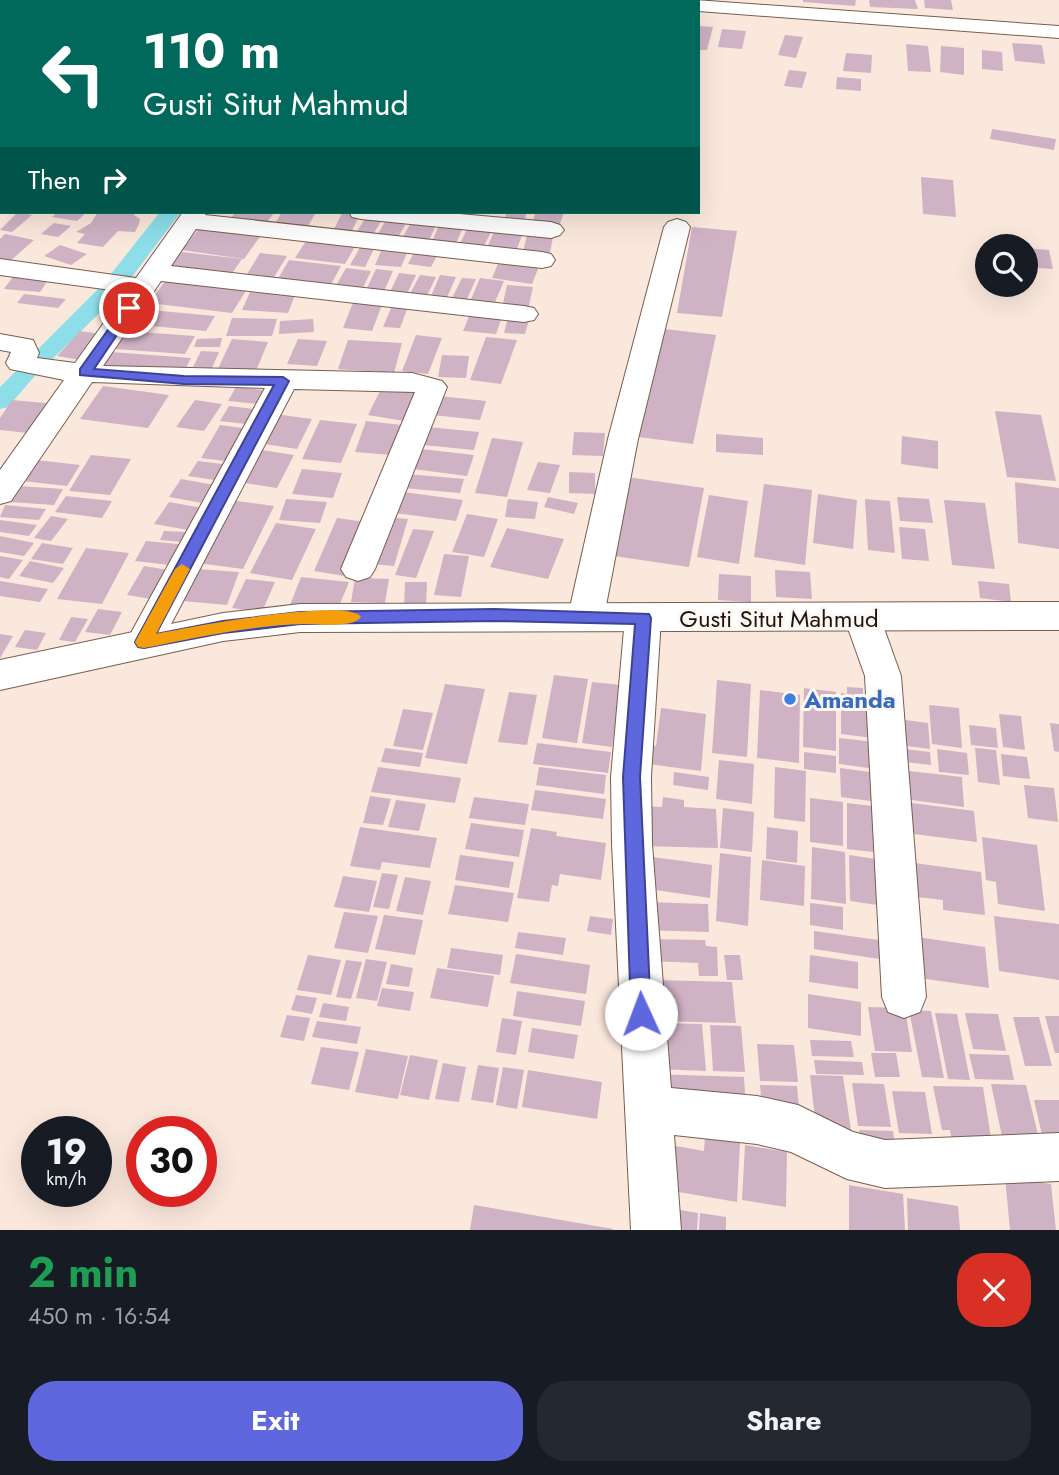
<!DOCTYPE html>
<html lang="en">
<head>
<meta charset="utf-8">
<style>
	:root { --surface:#171b24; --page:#242831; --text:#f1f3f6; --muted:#9ea1a6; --accent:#5f67df }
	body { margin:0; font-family:Jost,sans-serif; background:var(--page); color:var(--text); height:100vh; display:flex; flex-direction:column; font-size:26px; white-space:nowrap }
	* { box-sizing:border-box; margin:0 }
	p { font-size:23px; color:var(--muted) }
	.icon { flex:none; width:38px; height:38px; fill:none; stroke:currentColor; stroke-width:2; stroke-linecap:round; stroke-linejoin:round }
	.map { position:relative; height:1230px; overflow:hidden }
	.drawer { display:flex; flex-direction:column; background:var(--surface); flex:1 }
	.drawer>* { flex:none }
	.guide { position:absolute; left:0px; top:0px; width:700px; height:214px; box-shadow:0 7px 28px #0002; background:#00695c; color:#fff; overflow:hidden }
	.buttons { position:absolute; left:975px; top:234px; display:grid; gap:14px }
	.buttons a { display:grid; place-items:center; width:63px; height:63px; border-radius:50%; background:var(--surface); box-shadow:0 7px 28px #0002; font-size:35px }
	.speed { position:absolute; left:21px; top:1116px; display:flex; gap:14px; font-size:35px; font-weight:700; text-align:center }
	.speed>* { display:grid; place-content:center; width:91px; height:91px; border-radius:50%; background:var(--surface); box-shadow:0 7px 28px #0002; line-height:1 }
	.speed small { font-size:18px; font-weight:400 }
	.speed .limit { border:10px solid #d22; background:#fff; color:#111 }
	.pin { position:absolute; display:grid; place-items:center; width:60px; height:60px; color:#fff; margin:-30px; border:4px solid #fff; border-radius:50%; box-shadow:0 2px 7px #0007 }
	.me { position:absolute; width:77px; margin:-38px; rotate:358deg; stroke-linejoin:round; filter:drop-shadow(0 0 5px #0008) }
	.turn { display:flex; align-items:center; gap:24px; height:147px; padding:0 28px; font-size:32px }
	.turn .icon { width:91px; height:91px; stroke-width:2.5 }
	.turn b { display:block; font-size:49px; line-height:60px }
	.then { display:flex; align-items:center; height:66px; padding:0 28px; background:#0003; gap:14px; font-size:26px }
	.round { display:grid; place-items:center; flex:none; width:74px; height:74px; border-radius:28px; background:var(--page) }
	.summary { display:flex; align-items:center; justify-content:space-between; height:119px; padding:0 28px }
	h1 { font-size:42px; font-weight:700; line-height:52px; color:#1e9e55 }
	.primary-button { display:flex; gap:14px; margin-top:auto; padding:14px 28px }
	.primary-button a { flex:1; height:80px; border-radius:28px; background:var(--accent); color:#fff; font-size:28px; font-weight:700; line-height:80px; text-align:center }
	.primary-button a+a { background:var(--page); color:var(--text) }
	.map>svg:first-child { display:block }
</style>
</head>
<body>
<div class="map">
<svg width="1059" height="1230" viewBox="0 0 1059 1230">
	<rect width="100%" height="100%" fill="#fbe8dd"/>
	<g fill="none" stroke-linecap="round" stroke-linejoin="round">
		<path fill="#8ddee9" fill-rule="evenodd" d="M336,0h16l-18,2z
			M160,212h21l-62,82 -85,83 -26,30 -8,2v-22l103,-103z"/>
	</g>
	<path fill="#cfb2c4" d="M803,0h53l-1,6 -52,-4z
		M869,0h46l3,9 -48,-2z
		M924,0h27l2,10 -28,-2z
		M698,26l15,1 -6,23h-9z
		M722,29l24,2 -4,18 -24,-2z
		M785,35l18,2 -7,21 -18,-3z
		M1012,43l30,2 3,19 -30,-3z
		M906,44l22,2 3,26 -23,-1z
		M941,46l23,2v27l-24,-3z
		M982,50l20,2 1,19 -21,-2z
		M846,53l26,2 -1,18 -28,-2z
		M789,70l18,2 -5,16 -18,-2z
		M837,77l24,2v12l-25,-2z
		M992,129l64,10 -2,11 -64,-11z
		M921,177l32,3 3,37 -33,-3z
		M18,212l14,3 -20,17 -12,-2z
		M57,212h30l-10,9 -25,-4z
		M98,212h38l-2,3 6,4 -1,5 -4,8 -17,-1 -15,16 -26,-4 8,-9 -9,-2 15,-9z
		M236,212h39l-12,15 -35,-6z
		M282,212h34l-10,18 -33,-3z
		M536,212h28l-6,18 -28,-3z
		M342,213l18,1 -10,21 -18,-2z
		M506,213h20l-1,11h-21z
		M368,214l16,2 -13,22 -17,-2z
		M387,218l21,2 -12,21 -21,-2z
		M413,219l25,2 -11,24 -27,-3z
		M54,223l17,3 -13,11 -17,-3z
		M440,223l24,2 -10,23 -24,-2z
		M469,225l24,3 -11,22 -24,-2z
		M201,226l61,8 -18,25 -62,-9z
		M496,227l28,3 -9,24 -29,-4z
		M692,227l45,4 -15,86 -45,-4z
		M528,231l26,1 -5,26 -27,-2z
		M5,234l29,6 -26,23 -8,-2v-22z
		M308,238l49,5 -12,21 -50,-6z
		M362,244l14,1 -11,22 -15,-2z
		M60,245l27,9 -16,11 -27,-9z
		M1026,248l23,2 4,19 -27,-2z
		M416,249l23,3 -8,15 -23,-3z
		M381,251l26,2 -6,14 -26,-2z
		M182,252l60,7 -14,20 -61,-8z
		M260,253l27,3 -16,26 -27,-3z
		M500,259l40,5 -8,20 -40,-6z
		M289,260l52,6 -13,24 -53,-6z
		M346,268l25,3 -11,23 -27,-3z
		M376,269l17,2 -11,25 -18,-2z
		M399,273l17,2 -10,21 -17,-2z
		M15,274l36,2 -11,16 -36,-3z
		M420,275l16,2 -12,25 -17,-3z
		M440,275l16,2 -12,27 -16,-1z
		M462,278l14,1 -12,27 -15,-2z
		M480,278l24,3 -11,26 -24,-3z
		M166,280l81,9 -15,24 -83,-10z
		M507,285l26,2 -5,23 -26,-2z
		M250,292l45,3 -7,18 -46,-3z
		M24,294l42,5 -8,9 -41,-5z
		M354,300l29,2 -11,29 -29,-3z
		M392,306l16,1 -8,21 -17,-1z
		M150,310l65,6 -9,15 -66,-6z
		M470,314l32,3 -6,17 -33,-3z
		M232,318l45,1 -5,17h-46z
		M508,318l21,2 -4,14 -21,-1z
		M313,319l1,13 -35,2 1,-13z
		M665,329l51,6 -23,109 -55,-7z
		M80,331l28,4 -22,26 -29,-5z
		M125,331l70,5 -10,18 -70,-5z
		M416,335l26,3 -14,36 -26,-3z
		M486,337l31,3 -16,44 -31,-4z
		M222,338l-2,9h-26l3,-8z
		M232,339l36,3 -15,36 -38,-3z
		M298,339l29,2 -10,25 -30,-2z
		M348,340l54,3 -8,30 -56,-4z
		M201,351l18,1 -7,16 -19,-1z
		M111,352l80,6 -10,20 -82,-6z
		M442,355l27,1 -3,22 -28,-1z
		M103,386l66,9 -21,33 -68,-9z
		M236,387l38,4 -7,14 -39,-4z
		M382,387l41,6 -13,29 -42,-7z
		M439,396l47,5 -6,19 -48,-5z
		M12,400l44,4 -19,30 -37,-4v-12z
		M195,400l27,4 -18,27 -28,-4z
		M229,406l34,4 -8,15 -35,-4z
		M995,411l46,4 15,66 -49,-4z
		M274,414l38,5 -15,30 -39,-6z
		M320,420l37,4 -16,39 -39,-4z
		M366,421l36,4 -11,30 -36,-3z
		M220,425l30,4 -18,33 -31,-4z
		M428,427l51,5 -5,18 -51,-5z
		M574,432l31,1 -2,23 -31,-1z
		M716,434l47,4v17l-47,-3z
		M902,436l36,5v28l-37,-5z
		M492,438l31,4 -16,55 -32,-4z
		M255,449l39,6 -17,33 -40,-6z
		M421,449l53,6 -7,21 -54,-7z
		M91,455l40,4 -21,36 -41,-4z
		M36,460l44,5 -13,21 -45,-5z
		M198,461l32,4 -9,16 -33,-5z
		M538,462l22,3 -10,28 -23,-3z
		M302,469l40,4 -9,25 -41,-4z
		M569,472l26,1v21l-26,-1z
		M407,474l57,5 -4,14 -57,-5z
		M627,477l77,11 -15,79 -82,-12z
		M181,479l39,7 -12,18 -39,-7z
		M1015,482l44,6v61l-41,-6z
		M764,484l48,6 -7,75 -51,-8z
		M19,486l44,3 -9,16 -44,-3z
		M403,492l60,8 -7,21 -61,-8z
		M818,494l39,6 -4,49 -40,-6z
		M709,495l39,6 -9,63 -42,-7z
		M66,496l46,5 -10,17 -47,-6z
		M548,497l30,6 -4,11 -30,-7z
		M897,497l32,2 4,24 -33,-2z
		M286,499l41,3 -7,21 -41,-3z
		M508,499l30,3 -3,17 -30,-2z
		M865,499l25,2 5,52 -27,-3z
		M229,500l45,6 -31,63 -46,-6z
		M944,500l41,3 10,66 -43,-4z
		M169,502l39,7 -14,22 -40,-7z
		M5,505l41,4 -7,11 -39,-3z
		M467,514l31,5 -14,38 -32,-5z
		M51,516l17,3 -17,22 -17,-3z
		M384,517l24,2 -14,47 -24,-2z
		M337,518l29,4 -22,54 -30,-5z
		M0,520l37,5 -8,11 -29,-4z
		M276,523l40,6 -24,51 -42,-7z
		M899,527l26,2 4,32 -27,-2z
		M507,528l57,11 -16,40 -58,-12z
		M413,529l21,2 -18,47 -21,-3z
		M164,531l23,1 -4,10 -23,-2z
		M0,536l34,7 -10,13 -24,-4z
		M146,541l42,4 -10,21 -43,-5z
		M42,543l31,5 -10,16 -32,-5z
		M86,548l43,5 -27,51 -45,-5z
		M444,554l25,2 -8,41 -27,-2z
		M0,556l23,4 -14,19 -9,-2z
		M30,561l34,7 -11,15 -34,-7z
		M144,566l30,5 -17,29 -30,-5z
		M184,568l55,4 -12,33 -56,-5z
		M775,570l35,2 2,27 -36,-2z
		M719,574l32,2v26l-33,-2z
		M301,577l48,5 -12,29 -47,-6z
		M355,578l34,1 -4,24 -34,-1z
		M246,579l29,3 -13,30 -30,-4z
		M0,581l48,8 -8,13 -40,-6z
		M978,581l31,3 2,18 -31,-4z
		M405,582h22l-1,25h-22z
		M98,609l24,3 -12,23 -25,-3z
		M71,617l17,2 -13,23 -16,-2z
		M25,630l21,3 -9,17 -22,-3z
		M0,634l13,2 -13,22z
		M554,675l34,4 -11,64 -35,-5z
		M717,680l34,4 -4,73 -35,-4z
		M592,682l29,3 -9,62 -30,-4z
		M445,684l40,5 -18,75 -42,-6z
		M847,687l16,1v8l9,1 1,41 -32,-4v-41l6,1z
		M804,688l32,4v59l-33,-4z
		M760,690l40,5 -1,68 -42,-5z
		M509,692l28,3 -10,50 -29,-3z
		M929,705l30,3 3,40 -30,-4z
		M661,708l45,6 -5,57 -53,-7 2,-19 6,1z
		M403,709l30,4 -10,37 -30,-4z
		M999,714l22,2 4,34 -22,-3z
		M891,718l37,5 2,26 -38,-5z
		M1050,723l9,1v28l-5,-1z
		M969,725l27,3 2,20 -27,-3z
		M839,738l36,4 1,27 -37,-5z
		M537,743l74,9 -3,21 -75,-9z
		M385,748l38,5 -3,14 -39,-5z
		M896,748l34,4 1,13 -35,-4z
		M975,748l21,2 4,35 -22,-3z
		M937,749l30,4 2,22 -30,-3z
		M804,752l32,4v17l-32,-4z
		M1001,754l26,3 3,22 -27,-3z
		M719,760l35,4 -2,40 -36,-5z
		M378,767l83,11 -6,25 -84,-11z
		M539,767l67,8 -2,19 -68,-9z
		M775,767l31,4 -1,51 -31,-4z
		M840,768l37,5 1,29 -37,-5z
		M909,771l53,6 2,30 -53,-7z
		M674,772l35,5 -1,13 -35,-5z
		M1024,785l30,3 4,34 -30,-4z
		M535,790l71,9 -3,20 -72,-9z
		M370,796l21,3 -8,26 -20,-2z
		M474,797l55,7 -4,21 -56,-7z
		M663,797l21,3v7l32,2 2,39 -77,-2 -1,-40 22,1z
		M810,798l33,4v44l-33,-4z
		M396,800l30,4 -7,27 -31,-4z
		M904,802l70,9 3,31 -71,-9z
		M847,803l34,4 1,46 -35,-4z
		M723,808l31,4 -2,40 -32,-4z
		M471,823l53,7 -5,27 -54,-8z
		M360,827l77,11 -7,30 -48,-6 -2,8 -30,-4z
		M767,827l31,4 -1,32 -31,-4z
		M531,828l26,4 -1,4 50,7 -5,37 -41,-6 -2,12 -6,-1 -3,17 -32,-4z
		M982,837l55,8 8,66 -47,-7 -2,-22 -10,-2z
		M812,847l33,5 1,52 -35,-5z
		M720,853l31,4 -3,69 -32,-5z
		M460,855l54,7 -5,26 -54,-8z
		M638,855l74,10 -2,33 -75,-11z
		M849,855l34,5 1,46 -34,-5z
		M762,860l43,6 -1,40 -44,-6z
		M907,862l74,10 4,43 -42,-5v-10l-34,-4z
		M382,873l16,2 -9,34 -16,-2z
		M343,876l34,5 -8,31 -35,-5z
		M405,877l26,4 -8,34 -27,-4z
		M455,885l59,8 -6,29 -60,-8z
		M642,902l66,2 1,28 -66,-2z
		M810,903l33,4v23l-33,-5z
		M344,912l34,4 -10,37 -34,-5z
		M384,915l39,5 -8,35 -40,-6z
		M590,916l23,3 -2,16 -24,-4z
		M994,916l65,8v56l-60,-9z
		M814,931l72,10v19l-72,-11z
		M518,932l48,6 -3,17 -48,-7z
		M910,936l75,11 4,41 -77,-11z
		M648,939l57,1 1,6 11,1 1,29h-19l-1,-13 -49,-2z
		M451,948l52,7 -3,20 -53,-7z
		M516,954l74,11 -4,29 -76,-11z
		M308,955l33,5 -10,35 -34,-5z
		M724,955h16l3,25h-16z
		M810,955l48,7v27l-49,-7z
		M366,959l21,3 -10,39 -21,-3z
		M346,960l16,2 -11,37 -15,-2z
		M391,964l22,4 -4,19 -23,-3z
		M437,968l57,8 -6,31 -58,-9z
		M655,980l77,2 4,41 -79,-2z
		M382,988l32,4 -4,19 -33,-5z
		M517,991l68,10 -4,25 -68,-10z
		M808,994l53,8v34l-53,-8z
		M296,995l21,3 -5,16 -21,-4z
		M323,1003l26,4 -3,14 -27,-4z
		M868,1007l37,1 7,44 -37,-1z
		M909,1010l22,1 13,67 -22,-1z
		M935,1013l22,1 13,66 -22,-1z
		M965,1013l33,1 8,37 -33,-2z
		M287,1015l23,3 -6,23 -24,-4z
		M1045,1016h14v37h-4z
		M1013,1017h26l13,49h-27z
		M502,1018l20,3 -6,34 -20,-3z
		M317,1021l44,6 -4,17 -45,-7z
		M654,1023l48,1 4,47 -49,-2z
		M710,1025l31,1 4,46 -32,-1z
		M532,1028l46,7 -4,24 -46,-7z
		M810,1040l41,1 3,16 -42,-1z
		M757,1044l37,1 4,37 -38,-1z
		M321,1047l38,5 -10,38 -38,-6z
		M366,1049l42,7 -10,43 -43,-7z
		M871,1053h25l4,24h-25z
		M969,1054l40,1 5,25 -39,-1z
		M410,1055l28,5 -9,40 -29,-5z
		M814,1060l48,2 2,13 -48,-1z
		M443,1063l23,4 -7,35 -24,-3z
		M478,1065l21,3 -6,35 -22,-3z
		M503,1067l21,3 -7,39 -21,-4z
		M528,1070l74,12 -5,37 -75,-12z
		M651,1074l93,3 2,32 -94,-3z
		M810,1075l33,1 9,61 -35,-1z
		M852,1083l32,1 7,43 -33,-1z
		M991,1084l35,1 15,62 -37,-1z
		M760,1085l37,1 3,31 -37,-1z
		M933,1086l50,1 11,70 -39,-1 -5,-26h-8z
		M892,1091l33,1 7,42 -33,-1z
		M1034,1100h25v52h-13z
		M859,1130l34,1 3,24 -34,-2z
		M705,1136l35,6 -3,60 -82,-14 4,-45 45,8z
		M745,1145l42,7 -1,55 -44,-7z
		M1005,1177l46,7 5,46h-46z
		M849,1185l54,9 2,36h-56z
		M907,1198l51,8 2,24h-52z
		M474,1205l139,24v1h-143z
		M663,1207l35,6 -1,17h-36z
		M700,1213l26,4v13h-27z"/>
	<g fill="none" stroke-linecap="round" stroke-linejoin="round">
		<g stroke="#785e4e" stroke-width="2">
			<path id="minor" d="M351,0h20l-22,2z
				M623,0h41l2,2h-41z
				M695,0l364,26v12l-361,-27v-9h-8z
				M0,3l2,1v12l-2,-1z
				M0,69h2v12h-2z
				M0,167h2v14h-2z
				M183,212h24l-2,3 337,37 9,2 4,6 -4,6 -9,2 -346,-39 -25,37 353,40 10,2 4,6 -4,6 -10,2 -363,-41 -58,85 309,7 30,8 5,6 -72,182 -5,8 -12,4 -12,-4 -5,-8 74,-177 -121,-3 -137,262 -13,4 -13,-4 -5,-9 139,-254 -173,-6 -81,119 -11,3v-34l64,-90 -54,-11 -4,-6 5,-11 -11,-2v-16l33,6 6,13 -2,5 38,5 51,-71 -126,-17v-16l136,19z
				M349,212h88l114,10 9,3 4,5 -4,5 -9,3 -190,-19 -9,-2z
				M677,219l9,3 4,5 -52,212 -34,177 -6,9 -12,4 -12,-4 -6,-9 40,-177 56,-212 4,-5z
				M862,604l12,4 6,9 21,59 25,321 -6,15 -16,6 -16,-6 -6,-15 -17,-321 -21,-59 6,-9z
				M643,605l12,4 6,9 -10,159 1,67 19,244 86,8 41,9 55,27 32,8 174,-7v48l-174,7 -38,-9 -56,-27 -34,-8 -83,-9 7,95h-50l-19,-386 -1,-67 14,-159 6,-9z"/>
		</g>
		<g stroke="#785e4e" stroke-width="2">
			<path id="highway" d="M1059,602v28l-759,2 -77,9 -223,49v-30l223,-47 77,-9z"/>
		</g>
		<use href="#minor" fill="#fff" fill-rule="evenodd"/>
		<use href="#highway" fill="#fff" fill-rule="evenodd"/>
	</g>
	<path fill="#5f67df" stroke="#3e4391" stroke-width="2" d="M129,304l6,4 -41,61 90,7 99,1 6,4 -133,253 67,-13 77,-9 194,-3 155,5 2,4 -11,159 11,237 -3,7 -7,3 -7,-3 -3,-7 -8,-237 12,-153 -141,-3 -194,3 -77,9 -79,15 -6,-1 -3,-5 139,-257 -90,-1 -104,-9v-6l45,-63z"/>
	<path fill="#f59e0b" d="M182,564l8,5 -34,65c29,-6 191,-37 205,-17 -9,12 -43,6 -57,7 -54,1 -108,14 -160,24l-6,-1 -3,-5 40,-73z"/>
	<circle fill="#3f7fe0" stroke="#fef8f4" stroke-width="2.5" cx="790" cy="699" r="7"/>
	<g text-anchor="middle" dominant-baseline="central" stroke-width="6" stroke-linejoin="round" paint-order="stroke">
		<g font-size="24" fill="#1f150e" stroke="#fef8f4">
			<text x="779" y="618">Gusti Situt Mahmud</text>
		</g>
		<g font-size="24" font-weight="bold" fill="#366cbe" stroke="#fef8f4" text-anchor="start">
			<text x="804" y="699">Amanda</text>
		</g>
	</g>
</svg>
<div class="buttons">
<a><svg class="icon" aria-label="search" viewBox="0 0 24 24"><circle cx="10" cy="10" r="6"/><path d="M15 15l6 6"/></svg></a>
</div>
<div class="speed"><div>19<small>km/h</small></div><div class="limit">30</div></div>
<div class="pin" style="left:129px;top:308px;background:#d93025"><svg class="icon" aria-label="arrive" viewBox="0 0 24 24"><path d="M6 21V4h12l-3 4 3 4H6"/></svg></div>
<svg class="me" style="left:641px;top:1014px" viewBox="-20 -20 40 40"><circle r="19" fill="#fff"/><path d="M0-13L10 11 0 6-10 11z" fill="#5f67df"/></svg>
<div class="guide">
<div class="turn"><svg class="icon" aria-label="left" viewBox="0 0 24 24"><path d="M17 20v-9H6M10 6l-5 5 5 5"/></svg><div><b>110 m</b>Gusti Situt Mahmud</div></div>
<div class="then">Then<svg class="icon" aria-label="right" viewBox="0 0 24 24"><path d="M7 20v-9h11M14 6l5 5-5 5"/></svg></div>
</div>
</div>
<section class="drawer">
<div class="summary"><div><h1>2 min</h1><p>450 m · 16:54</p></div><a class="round" style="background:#d93025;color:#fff"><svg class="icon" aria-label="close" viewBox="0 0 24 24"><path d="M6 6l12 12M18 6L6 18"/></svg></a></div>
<div class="primary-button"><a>Exit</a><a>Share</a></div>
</section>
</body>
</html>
